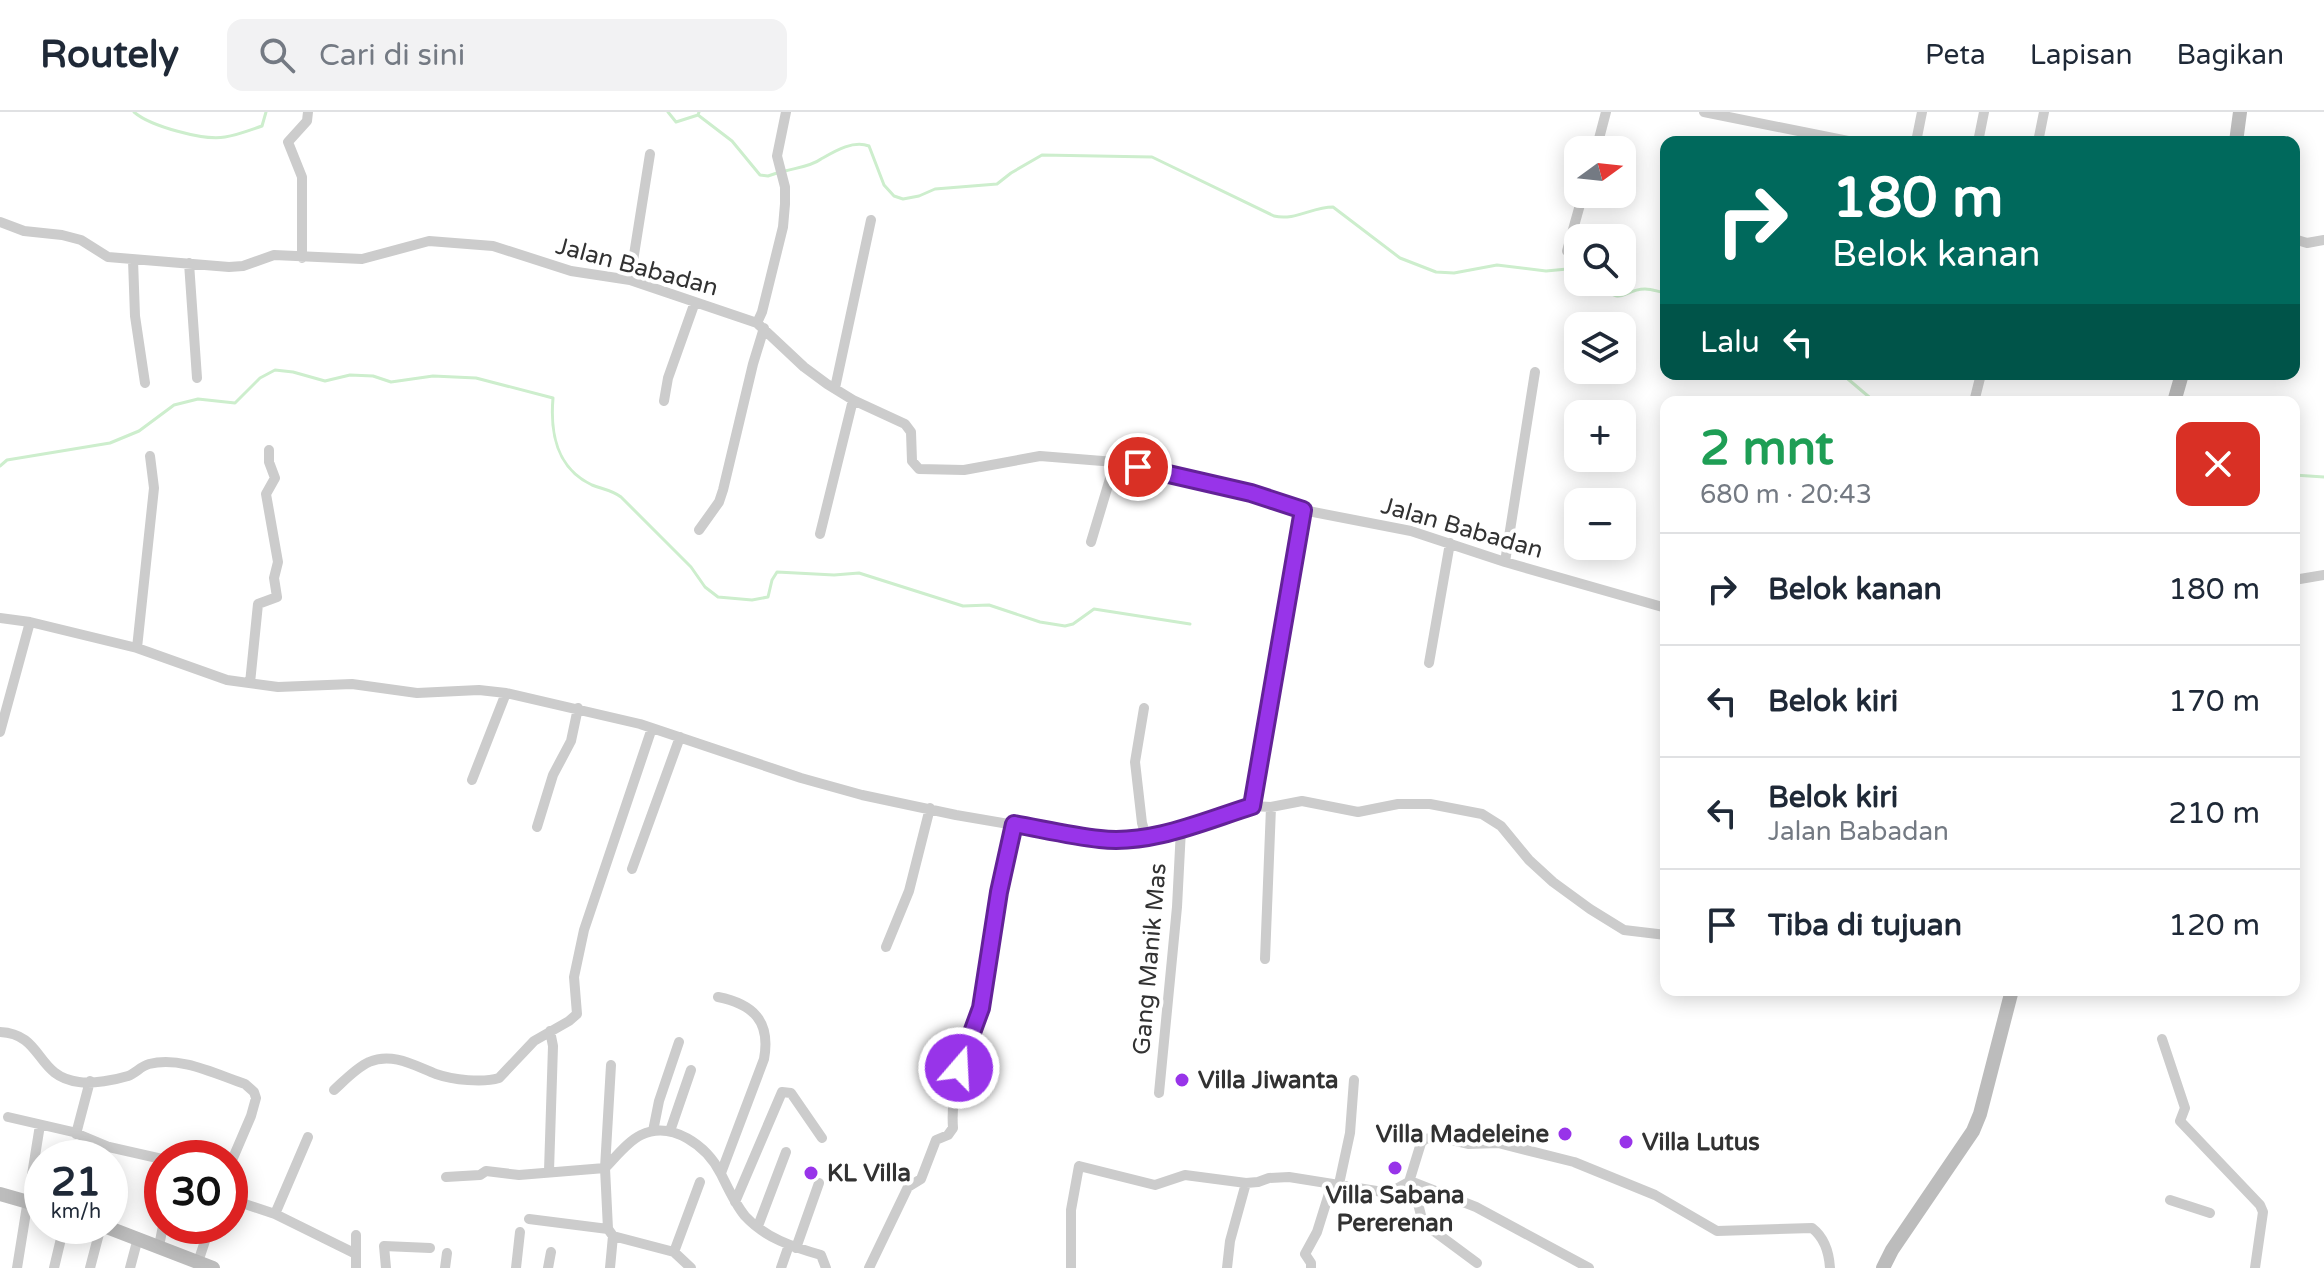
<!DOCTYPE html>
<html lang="id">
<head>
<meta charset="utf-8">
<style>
	:root { --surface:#fff; --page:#f2f2f3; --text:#1f2937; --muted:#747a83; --line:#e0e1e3 }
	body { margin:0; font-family:"Varela Round",sans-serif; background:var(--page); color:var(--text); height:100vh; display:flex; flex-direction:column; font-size:30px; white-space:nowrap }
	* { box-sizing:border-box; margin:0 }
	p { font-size:26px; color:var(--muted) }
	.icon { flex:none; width:44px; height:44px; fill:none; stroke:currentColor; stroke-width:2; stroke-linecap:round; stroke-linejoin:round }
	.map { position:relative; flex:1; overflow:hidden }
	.sheet { position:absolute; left:1660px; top:284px; width:640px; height:600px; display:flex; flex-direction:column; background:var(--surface); border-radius:16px; box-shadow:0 4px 20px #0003 }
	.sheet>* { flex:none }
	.banner { position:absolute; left:1660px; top:24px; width:640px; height:244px; border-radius:16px; box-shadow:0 4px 20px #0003; background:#00695c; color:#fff; overflow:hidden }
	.needle { width:52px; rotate:75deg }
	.tools { position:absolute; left:1564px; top:24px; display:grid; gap:16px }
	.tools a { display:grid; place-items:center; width:72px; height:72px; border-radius:16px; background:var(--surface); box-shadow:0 4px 20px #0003; font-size:40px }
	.speed { position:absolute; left:24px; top:1028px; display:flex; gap:16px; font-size:40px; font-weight:700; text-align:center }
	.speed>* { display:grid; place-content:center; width:104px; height:104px; border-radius:50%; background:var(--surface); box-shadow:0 4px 20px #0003; line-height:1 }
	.speed small { font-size:20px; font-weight:400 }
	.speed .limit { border:12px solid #d22; background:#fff; color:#111 }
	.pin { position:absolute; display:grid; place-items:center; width:68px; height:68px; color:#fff; margin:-34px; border:4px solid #fff; border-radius:50%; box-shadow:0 2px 8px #0007 }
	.me { position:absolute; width:88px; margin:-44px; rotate:19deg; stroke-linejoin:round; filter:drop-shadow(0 0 6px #0008) }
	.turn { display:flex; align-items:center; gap:28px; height:168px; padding:0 40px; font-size:36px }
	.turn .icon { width:104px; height:104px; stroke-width:2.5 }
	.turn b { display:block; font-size:56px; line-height:68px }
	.then { display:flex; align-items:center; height:76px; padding:0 40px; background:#0003; gap:16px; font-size:30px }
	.round { display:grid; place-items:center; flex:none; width:84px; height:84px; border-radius:16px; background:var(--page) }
	.overview { display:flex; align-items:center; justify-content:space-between; height:136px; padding:0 40px }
	h1 { font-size:48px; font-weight:800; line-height:60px; color:#1e9e55 }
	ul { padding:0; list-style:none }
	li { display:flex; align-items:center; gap:24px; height:112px; padding:0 40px; border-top:2px solid var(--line) }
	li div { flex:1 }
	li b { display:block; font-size:30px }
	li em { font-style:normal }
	header { display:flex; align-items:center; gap:48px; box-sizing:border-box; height:112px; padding:0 40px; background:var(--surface); border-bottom:2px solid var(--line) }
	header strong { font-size:38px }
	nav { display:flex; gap:44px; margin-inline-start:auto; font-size:28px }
	.search { width:560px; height:72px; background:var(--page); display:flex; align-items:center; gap:20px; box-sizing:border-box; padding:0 28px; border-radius:16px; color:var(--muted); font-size:30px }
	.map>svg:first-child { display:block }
</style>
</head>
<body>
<header>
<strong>Routely</strong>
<div class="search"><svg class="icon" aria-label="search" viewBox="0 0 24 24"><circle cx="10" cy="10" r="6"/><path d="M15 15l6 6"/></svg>Cari di sini</div>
<nav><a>Peta</a><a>Lapisan</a><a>Bagikan</a></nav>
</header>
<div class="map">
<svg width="2324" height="1156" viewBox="0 0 2324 1156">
	<rect width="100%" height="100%" fill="#fff"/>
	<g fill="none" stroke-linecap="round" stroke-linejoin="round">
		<path stroke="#cdeecd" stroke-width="3" d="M134,0c16,14 70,29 91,25 13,-2 25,-7 37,-11l4,-14
			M668,0l8,10 22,-7 1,-3
			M698,3l34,26 28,34 8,1 9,-3
			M785,59c11,-3 27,-5 36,-12 14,-8 32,-19 48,-13l15,39 10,11 9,3 16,-3 16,-7 62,-5 14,-11 31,-18 110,2 122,59c21,5 38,-9 59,-9l67,51 36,14 18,1 43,-8 49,6 32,-3
			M1596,170c29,27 25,7 49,7 7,0 14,3 21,4
			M1842,262l33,28
			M0,354l7,-6 103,-17 29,-12 35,-26 24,-6 37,4 25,-25 15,-8 18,2 32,9 25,-6 23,1 18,6 42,-6 43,2 77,20c-3,35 3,70 39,87 10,4 20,5 29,12l70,70 14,20 13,10 34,3 16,-3 4,-17 5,-8 57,3 25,-2 104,33 26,-1 51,17 25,4 8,-2 21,-15 96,15
			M2294,363l30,2"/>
		<path stroke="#ccc" stroke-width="10" d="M1704,0l149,30
			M1916,30l6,-30
			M1978,30l6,-30
			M2038,30l6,-30
			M1596,38l10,-38
			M0,110l24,9 38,4 19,5 27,17 121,10 14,-1 31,-11 88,4 67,-18 64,5 78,25 59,9 127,43 47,44 23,17 26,16 52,24 6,8 1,29 7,8 45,1 76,-14 75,6 136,31 52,17 108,21 94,31 161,46
			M2294,127l13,4 17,-3
			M1567,139l16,-57
			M302,146v-81l-14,-35 19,-21 1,-9
			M133,148l2,56 10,67
			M189,151l8,115
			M630,168l20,-126
			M757,211l5,-11 21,-85 2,-23v-17l-8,-31 9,-44
			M835,276l36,-168
			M664,289l4,-23 27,-76
			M1974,290l7,-28
			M699,418l20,-28 4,-12 30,-126 11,-36
			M820,422l33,-134
			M1091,430l24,-80
			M1505,450l30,-190
			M2294,468l30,-5
			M0,506l30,4 107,26 90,32 51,7 74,-3 65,9 62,-3 27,3 134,31 161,54 61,17 94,20 146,25 56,-5 94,-29 19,1 -6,152
			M137,536l17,-160 -4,-32
			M1429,551l21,-120
			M250,571l8,-79 19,-7 -3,-19 4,-16 -12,-68 9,-16 -6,-16v-12
			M1144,596l-9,54 7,61 3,10 4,3
			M0,620l30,-110
			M472,668l34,-87
			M1665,684l1,-4
			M1252,694l51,-296
			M1271,695l31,-6 56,11 40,-8h32l52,10 19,12 28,34 24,22 37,27 34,21 42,5
			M537,715l16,-52 18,-34 7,-33
			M632,757l48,-132
			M886,835l23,-56 21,-83
			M718,885c35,7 53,24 46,62l-43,114
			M0,920c44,2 35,45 79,50 14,2 36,-2 49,-6 8,-3 13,-10 21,-12 32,-8 66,10 96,20l9,8 2,6 -5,18 -21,49
			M2162,927l23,69 -5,13 80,84 3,7 -8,56
			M334,978c11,-10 22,-22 35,-28 24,-10 46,4 67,12 17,6 47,9 63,4l35,-37 35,-20 8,-7 -3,-37 10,-47 68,-202
			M1159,981l18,-186 4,-78
			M8,1005l65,15 36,15 53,12
			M653,1019l6,-30 20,-59
			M670,1019l21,-61
			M76,1022l14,-53
			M605,1056c10,-10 23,-27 36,-33 31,-15 66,11 80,39 7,14 14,30 24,42 20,22 48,31 76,39l5,13
			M549,1059l4,-125 -3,-15
			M446,1065l34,-2 6,-4 33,4 86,-7
			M1409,1070l12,-39 4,-4 13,-2 30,7 30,-1 76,19 81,33 62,36 95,-3c13,10 17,24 18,40
			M1415,1071l1,13 7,27 54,40
			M1339,1072l11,-51 4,-53
			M230,1087l45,15 81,40
			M2170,1088l40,13
			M735,1090l47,-110 9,1 31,45
			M275,1102l33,-77
			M529,1107l79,10 5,7 61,16 17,16
			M758,1114l28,-74
			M608,1117l-3,-61 6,-103
			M159,1134l4,-20
			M796,1136l23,-65
			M674,1140l26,-70
			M198,1150l12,-36
			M17,1156l23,-143
			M54,1156l10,-42
			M90,1156l11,-42
			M130,1156l8,-30
			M356,1156v-33
			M386,1156l-2,-22 46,2
			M445,1156l2,-15
			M516,1156l4,-36
			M548,1156l3,-16
			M610,1156l3,-32
			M781,1156l8,-23
			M869,1156l39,-81 13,-8 15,-39 12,-5 5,-7c-4,-54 25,-99 34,-151 10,-50 11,-104 27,-153
			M1071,1156v-58l8,-44 76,19 30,-10 61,8 12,-1 11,-4 20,-1 100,16 20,-11 6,1 61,24 113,61
			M1227,1156l3,-27 16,-58
			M1311,1156v-5l-6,-9 12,-22 15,-48"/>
		<path stroke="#bcbcbc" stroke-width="14" d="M2236,30l4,-30
			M2174,290l8,-28
			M0,1082l42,12
			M104,1114l109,42
			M1883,1156l9,-18 81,-119 7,-17 32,-124"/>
	</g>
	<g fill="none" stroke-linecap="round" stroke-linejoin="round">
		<g stroke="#632297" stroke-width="20">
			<path id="route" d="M959,956l22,-60 18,-116 15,-68c28,5 57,12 86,15 51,6 104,-18 152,-33l51,-296 -52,-17 -113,-26"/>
		</g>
		<use href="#route" stroke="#9834e9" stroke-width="14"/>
	</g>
	<g fill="#9834e9" stroke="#fff" stroke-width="3">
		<circle cx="1182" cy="968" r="8"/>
		<circle cx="1565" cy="1022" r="8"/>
		<circle cx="1626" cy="1030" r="8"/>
		<circle cx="1395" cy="1056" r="8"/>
		<circle cx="811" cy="1061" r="8"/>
	</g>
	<g text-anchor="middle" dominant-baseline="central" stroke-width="8" stroke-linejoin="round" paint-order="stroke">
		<g font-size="24" fill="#323232" stroke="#fff">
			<text transform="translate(637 155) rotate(15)">Jalan Babadan</text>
			<text transform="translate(1462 416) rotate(16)">Jalan Babadan</text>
			<text transform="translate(1150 847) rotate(-85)">Gang Manik Mas</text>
		</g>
		<g font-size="24" font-weight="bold" fill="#323232" stroke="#fff" text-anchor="start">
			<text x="1198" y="968">Villa Jiwanta</text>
			<text x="1549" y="1022" text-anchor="end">Villa Madeleine</text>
			<text x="1642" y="1030">Villa Lutus</text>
			<text x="827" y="1061">KL Villa</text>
			<text x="1395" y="1083" text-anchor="middle">Villa Sabana<tspan x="1395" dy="28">Pererenan</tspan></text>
		</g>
	</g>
</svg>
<div class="tools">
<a><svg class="needle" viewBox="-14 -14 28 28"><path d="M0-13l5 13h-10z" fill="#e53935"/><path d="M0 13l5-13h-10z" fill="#747a83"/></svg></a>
<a><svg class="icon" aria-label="search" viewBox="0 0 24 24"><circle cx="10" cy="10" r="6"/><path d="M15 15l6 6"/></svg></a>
<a><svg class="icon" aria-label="layers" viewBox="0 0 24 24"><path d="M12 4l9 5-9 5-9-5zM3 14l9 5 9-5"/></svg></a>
<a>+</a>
<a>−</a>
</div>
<div class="speed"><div>21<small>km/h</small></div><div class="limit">30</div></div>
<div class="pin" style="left:1138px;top:355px;background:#d93025"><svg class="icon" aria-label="arrive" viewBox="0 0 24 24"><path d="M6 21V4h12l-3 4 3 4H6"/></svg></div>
<svg class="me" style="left:959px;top:956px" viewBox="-20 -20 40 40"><circle r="17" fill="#9834e9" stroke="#fff" stroke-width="3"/><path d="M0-11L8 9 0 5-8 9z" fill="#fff"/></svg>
<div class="banner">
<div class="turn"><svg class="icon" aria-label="right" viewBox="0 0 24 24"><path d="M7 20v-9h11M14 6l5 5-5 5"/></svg><div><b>180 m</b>Belok kanan</div></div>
<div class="then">Lalu<svg class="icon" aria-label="left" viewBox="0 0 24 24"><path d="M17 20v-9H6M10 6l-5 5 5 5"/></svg></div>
</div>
<section class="sheet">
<div class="overview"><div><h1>2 mnt</h1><p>680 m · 20:43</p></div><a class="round" style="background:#d93025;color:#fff"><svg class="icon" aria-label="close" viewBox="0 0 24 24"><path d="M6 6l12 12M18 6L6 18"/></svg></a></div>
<ul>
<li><svg class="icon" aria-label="right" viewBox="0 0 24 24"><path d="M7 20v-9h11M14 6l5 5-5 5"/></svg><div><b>Belok kanan</b></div><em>180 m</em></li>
<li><svg class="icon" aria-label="left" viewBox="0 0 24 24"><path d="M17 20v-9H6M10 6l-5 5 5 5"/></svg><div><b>Belok kiri</b></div><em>170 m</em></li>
<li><svg class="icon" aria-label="left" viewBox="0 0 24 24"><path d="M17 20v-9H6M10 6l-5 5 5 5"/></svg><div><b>Belok kiri</b><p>Jalan Babadan</p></div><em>210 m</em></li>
<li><svg class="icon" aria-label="arrive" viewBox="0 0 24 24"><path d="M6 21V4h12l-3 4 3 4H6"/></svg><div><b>Tiba di tujuan</b></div><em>120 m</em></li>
</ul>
</section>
</div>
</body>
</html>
